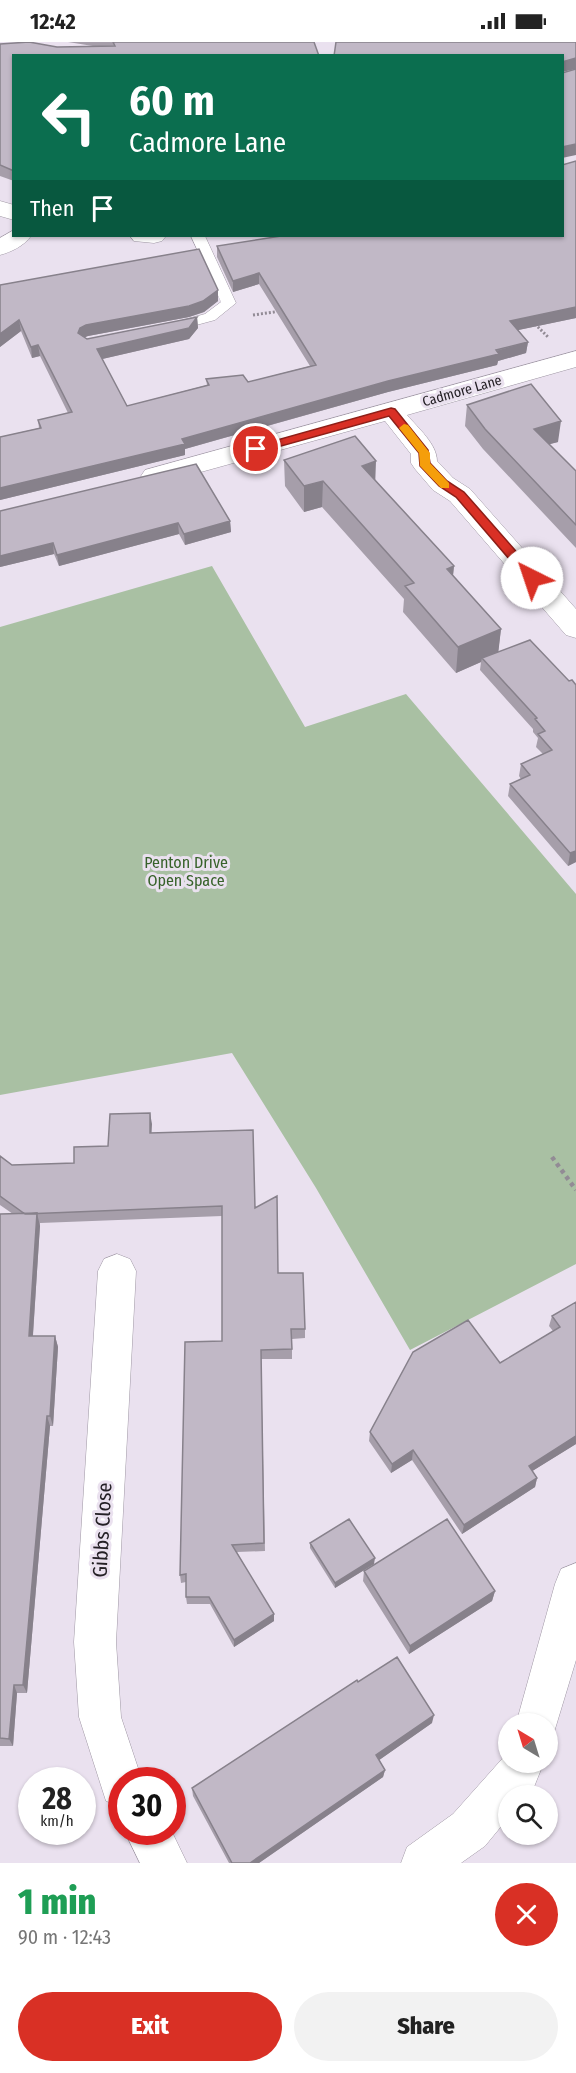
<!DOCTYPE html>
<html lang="en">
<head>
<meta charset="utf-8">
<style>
	:root { --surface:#fff; --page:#f2f2f2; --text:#222; --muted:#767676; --accent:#d93025 }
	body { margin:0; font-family:"Fira Sans Condensed",sans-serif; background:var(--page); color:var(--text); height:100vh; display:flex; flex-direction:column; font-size:22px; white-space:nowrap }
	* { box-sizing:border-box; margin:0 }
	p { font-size:20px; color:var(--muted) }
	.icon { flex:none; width:33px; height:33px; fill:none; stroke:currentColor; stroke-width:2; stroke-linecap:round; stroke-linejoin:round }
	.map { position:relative; height:1821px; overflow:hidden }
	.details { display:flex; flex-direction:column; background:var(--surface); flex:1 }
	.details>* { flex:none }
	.top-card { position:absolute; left:12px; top:12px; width:552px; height:183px; border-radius:0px; box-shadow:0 2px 4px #0004; background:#0b6e4f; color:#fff; overflow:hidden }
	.needle { width:39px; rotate:322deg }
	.buttons { position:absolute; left:498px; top:1671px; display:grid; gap:12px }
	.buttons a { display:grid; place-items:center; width:60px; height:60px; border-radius:50%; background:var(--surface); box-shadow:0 2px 4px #0004; font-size:30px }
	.speed { position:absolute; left:18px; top:1725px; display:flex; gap:12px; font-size:30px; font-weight:700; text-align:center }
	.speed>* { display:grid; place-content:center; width:78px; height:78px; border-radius:50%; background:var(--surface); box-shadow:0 2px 4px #0004; line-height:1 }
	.speed small { font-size:15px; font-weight:400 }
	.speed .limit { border:9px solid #d22; background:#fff; color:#111 }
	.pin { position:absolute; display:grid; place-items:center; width:51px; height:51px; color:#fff; margin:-26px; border:3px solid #fff; border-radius:50%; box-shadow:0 2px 6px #0007 }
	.me { position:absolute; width:66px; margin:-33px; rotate:319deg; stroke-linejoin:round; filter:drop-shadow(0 0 4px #0008) }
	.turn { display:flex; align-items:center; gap:21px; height:126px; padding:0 18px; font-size:27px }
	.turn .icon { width:78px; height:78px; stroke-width:2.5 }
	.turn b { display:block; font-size:42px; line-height:51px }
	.then { display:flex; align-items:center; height:57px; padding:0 18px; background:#0003; gap:12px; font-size:22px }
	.round { display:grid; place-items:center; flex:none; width:63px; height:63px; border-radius:32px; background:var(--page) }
	.headline { display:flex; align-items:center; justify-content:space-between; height:102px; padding:0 18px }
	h1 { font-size:36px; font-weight:800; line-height:45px; color:#1e9e55 }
	.action { display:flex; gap:12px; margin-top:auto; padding:12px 18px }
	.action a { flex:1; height:69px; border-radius:36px; background:var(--accent); color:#fff; font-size:24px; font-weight:800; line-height:69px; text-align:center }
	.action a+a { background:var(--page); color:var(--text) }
	.status { display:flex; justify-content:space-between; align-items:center; height:42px; padding:0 30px; background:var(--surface); direction:ltr }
	.status svg { height:16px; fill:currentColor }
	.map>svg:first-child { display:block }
</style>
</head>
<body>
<div class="status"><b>12:42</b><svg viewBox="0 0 49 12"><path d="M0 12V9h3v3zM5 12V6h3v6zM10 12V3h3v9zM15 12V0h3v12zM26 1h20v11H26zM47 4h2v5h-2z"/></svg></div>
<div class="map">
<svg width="576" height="1821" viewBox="0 0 576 1821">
	<rect width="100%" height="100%" fill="#eae1ef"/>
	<path fill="#a9c0a3" d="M212,524l93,161 101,-33 170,200v370l-166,86 -94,-162 -84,-135 -232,42v-468z"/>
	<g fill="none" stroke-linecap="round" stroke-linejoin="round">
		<g stroke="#9f97a4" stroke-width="1">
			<path id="lane" d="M191,194h14l31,67 -21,17 -41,11 -7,-4 2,-3 36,-10 16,-12z"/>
		</g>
		<g stroke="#9f97a4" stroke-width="1">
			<path id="street" d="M0,159l14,4v15l-14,-4z
				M14,188v6h17c-7,10 -20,16 -31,19v-17z
				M130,194h36l-4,5 -8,2 -20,-2z
				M576,309v16l-169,48c11,13 30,29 30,46l16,17 17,11 106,120v29l-10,-3 -116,-134 -17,-11 -18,-21 -4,-6v-9l-26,-33 -231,64 -9,-3 -4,-6 4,-6z
				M117,1212l13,5 6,12 -20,371 5,75 21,63h-20v27l-16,-6 -27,-84 -5,-75 24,-371 6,-12z
				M576,1521v97l-24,79 -4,2v-17h-32l39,-140 6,-15z
				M508,1704v16h36l-10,25 -6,9h-20v22l-23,28 -24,17h-60l6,-16 46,-33 49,-55z
				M125,1790h47l15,31h-47z"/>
		</g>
		<path stroke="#928b95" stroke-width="3" stroke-dasharray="2 2" stroke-linecap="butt" d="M253,273l28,-4
			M535,282l14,14"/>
		<path stroke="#928b95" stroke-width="4.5" stroke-dasharray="4 4" stroke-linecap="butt" d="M552,1115l24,33"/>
		<use href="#lane" fill="#fff" fill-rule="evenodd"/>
		<use href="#street" fill="#fff" fill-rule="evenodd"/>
	</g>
	<path fill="#a69eaa" d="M68,0h246l-300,14v125l-14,-5v-132l57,3h42z
		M576,119v157l-58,12 10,12 -2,11 -28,8 -1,4 -109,27 -203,57v6l-185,45v-63l39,-9 -1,-8 30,-7 -28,-57 -8,2 -11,-27 -21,16v-62l218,5v11l-14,11 -15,5 -101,19 -4,1 3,2 110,-22 1,11 -9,11 -87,20 25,47 80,-21 -1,-6 42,3 62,-16 -51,-82 -26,8 -16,-35v-11l345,-10z
		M467,363l91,37 -9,2 27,27v77l-93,-99 -18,-23z
		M284,418l91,20 79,86 -1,10 48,53 -3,23 71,29 7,4v177l-8,4 -60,-70 2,-12 11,-5 -2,-3 2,-12 22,-10 -7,-7 2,-9 -5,-6v-3l-53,-59 1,-8 -25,11 -53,-61 1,-13 -82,-92 -18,5 -19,-26z
		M0,469l230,10 1,11 -46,13 -6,-11 -120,32 -5,-12 -54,13z
		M150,1071l1,20 104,75 23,65 27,56v9l-13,1v20h-31l4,192 -28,1 37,69 -40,26 -24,-43h-23l-1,-7v-15l-5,1 -1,-8 42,-234v-125l-182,7 -7,113h22l3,11 -5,79h-3l-23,267h-10l-4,53h-13v-532h13l-13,-9v-49l12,9 62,-2 34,-17z
		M576,1260v142l-44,27 5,7 -2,9 -73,47 -50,-74 -21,13 -22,-32 1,-9 130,-69 53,-32 -4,-5 3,-10z
		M310,1501l64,21 -39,24 -25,-40z
		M364,1529l131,20 -3,10 -83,53 -46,-73z
		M432,1681l-53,37 6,10 -2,7 -124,86h-30l-36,-67 -1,-8z"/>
	<path fill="#87818b" d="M576,16v11l-14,3v-10z
		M576,102v11l-14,3v-11z
		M259,231v11l-26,8v-11z
		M218,248v11l-14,11 -15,5 -101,19 -7,3 -3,-6 2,-5 6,-3z
		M576,265v11l-67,14 1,-11z
		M197,275l1,11 -9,11 -91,21 -1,-11z
		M19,278l2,11 -21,16v-13z
		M528,300l-2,11 -28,8 -1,4 -109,27 -168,47 -35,10v6l-185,45v-12l182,-49z
		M38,303l2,11 -8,2 -1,-11z
		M561,379l-3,21 -26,7 2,-20z
		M376,419l-1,27 -13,-22z
		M323,439l-1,26 -18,5v-26z
		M230,479l1,11 -46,13 -1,-11z
		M178,481l1,11 -120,32 -2,-11z
		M53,501l1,11 -54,13v-11z
		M454,524l-3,26 -4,-23z
		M501,587l-3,26 -16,3 -1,4 -25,11 2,-26z
		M576,809v11l-8,4 2,-13z
		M150,1071l2,11 -1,20 -1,-11z
		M37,1171l3,13 -8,122 -3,-12z
		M55,1294l3,11 -5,79 -3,-10z
		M47,1374l3,10 -23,267 -4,-8z
		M576,1394v8l-50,31 3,-9z
		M413,1408l-1,10 -21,13 1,-9z
		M537,1436l-2,9 -73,47 2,-9z
		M375,1516l-1,6 -39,24v-5z
		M495,1549l-3,10 -83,53 1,-8z
		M274,1572v7l-40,26v-7z
		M14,1643l3,8 -4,53 -4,-7z
		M434,1673l-2,8 -57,40 1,-8z
		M385,1728l-2,7 -124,86h-9z"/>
	<path fill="#c1b8c6" stroke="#87818b" stroke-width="1.5" d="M29,0l28,5 58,-1 -2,-4h201l5,14h-305v115l-14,-6v-121z
		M336,0h240v16l-14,4v-6h-228z
		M576,27v75l-14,3v-74z
		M576,119v146l-66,14 18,21 -32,8 3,4 -111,27 -206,58 3,5 -185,44v-51l41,-9 -3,-8 34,-8 -34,-67 -7,2 -12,-27 -19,14v-49l199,-36 19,41 -15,11 -14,5 -103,19 -6,3 -2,5 9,6 110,-22 -8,11 -92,21 30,57 82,-21 -3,-6 37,-4 5,7 68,-17 -57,-92 -26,8 -16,-35 64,-10h281v-71z
		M531,342l30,37 -27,8 42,42v54l-91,-96 -18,-24z
		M355,394l21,25 -14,5 92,100 -7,3 54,60 -43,18 -53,-61 9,-3 -91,-102 -19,5 -20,-26z
		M196,422l34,57 -46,13 -6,-11 -121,32 -4,-12 -53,13v-45z
		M530,598l39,41 3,-1 4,5v166l-6,2 -60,-69 20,-9 -9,-11 31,-14 -14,-16 7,-3 -10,-12 2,-1 -55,-60z
		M150,1071v20l103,-3 2,78 22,-12 1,77h25l2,56h-14l1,20 -31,1 3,193 -32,2 42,69 -40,26 -25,-43h-23v-23l-6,1 5,-233 37,-1v-135l-197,8 -25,-18v-40l12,9 62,-2v-16l34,-1 2,-32z
		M37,1171l-8,123h26l-5,80h-3l-24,269h-9l-5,54 -9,-1v-524z
		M576,1260v134l-47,30 8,12 -73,47 -51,-75 -21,14 -22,-32 43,-80 55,-32 32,43 60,-36 -8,-11z
		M349,1477l26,39 -40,25 -25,-40z
		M447,1477l48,72 -85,55 -46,-75z
		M397,1615l37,58 -58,40 9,15 -135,93h-18l-40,-75 165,-108 1,2z"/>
	<path fill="#d93025" stroke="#8d1f18" stroke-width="1.5" d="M391,366l4,1 33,41 2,13 17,18 17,11 73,83v6h-9l-72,-84 -17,-11 -19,-20 -1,-13 -30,-37 -133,37 -6,-4 2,-2z"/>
	<path fill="#f59e0b" d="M404,382l4,1 22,28v10l19,20v5h-8l-21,-22 -1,-13 -20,-25z"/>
	<g text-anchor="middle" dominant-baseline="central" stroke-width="6" stroke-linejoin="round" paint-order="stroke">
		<g font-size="14" fill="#242025" stroke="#eae1ef">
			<text transform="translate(462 349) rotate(-16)">Cadmore Lane</text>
		</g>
		<g font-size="16" fill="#37622a" stroke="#eae1ef">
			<text x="186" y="820">Penton Drive<tspan x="186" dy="18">Open Space</tspan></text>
		</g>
		<g font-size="20" fill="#242025" stroke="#eae1ef">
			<text transform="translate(102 1488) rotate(-87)">Gibbs Close</text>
		</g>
	</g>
</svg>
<div class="buttons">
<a><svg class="needle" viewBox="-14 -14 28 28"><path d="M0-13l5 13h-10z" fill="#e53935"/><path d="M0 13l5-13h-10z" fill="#767676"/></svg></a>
<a><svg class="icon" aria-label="search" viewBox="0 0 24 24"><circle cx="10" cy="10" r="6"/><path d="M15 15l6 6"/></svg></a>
</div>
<div class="speed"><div>28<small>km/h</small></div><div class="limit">30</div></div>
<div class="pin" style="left:256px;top:407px;background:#d93025"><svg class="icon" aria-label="arrive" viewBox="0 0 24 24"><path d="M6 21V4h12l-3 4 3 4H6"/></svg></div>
<svg class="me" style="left:532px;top:536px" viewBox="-20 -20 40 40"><circle r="19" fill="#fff"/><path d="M0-13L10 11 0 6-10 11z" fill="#d93025"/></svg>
<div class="top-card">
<div class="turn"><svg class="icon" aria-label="left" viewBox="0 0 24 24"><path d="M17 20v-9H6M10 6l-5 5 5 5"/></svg><div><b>60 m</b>Cadmore Lane</div></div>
<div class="then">Then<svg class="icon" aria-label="arrive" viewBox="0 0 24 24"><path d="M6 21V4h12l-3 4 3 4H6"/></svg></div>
</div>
</div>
<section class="details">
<div class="headline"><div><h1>1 min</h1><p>90 m · 12:43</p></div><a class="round" style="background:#d93025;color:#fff"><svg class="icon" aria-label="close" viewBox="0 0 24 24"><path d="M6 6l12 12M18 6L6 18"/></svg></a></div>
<div class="action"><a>Exit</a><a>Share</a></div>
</section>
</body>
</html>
